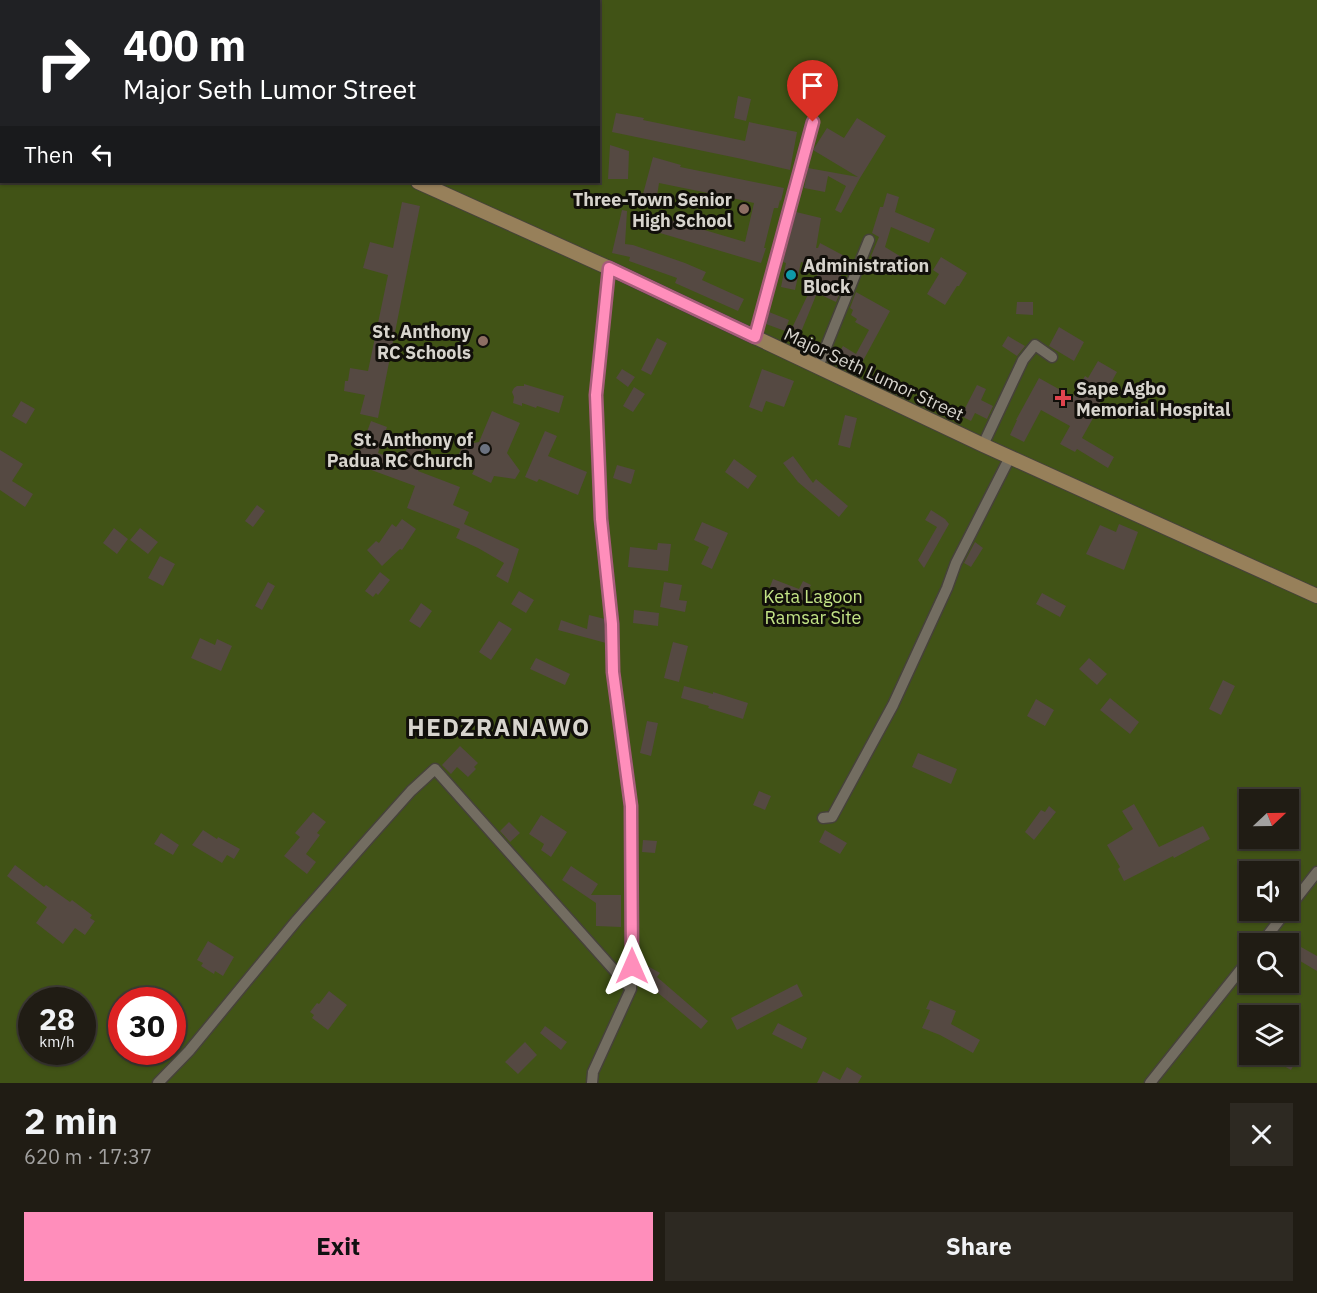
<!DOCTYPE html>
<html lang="en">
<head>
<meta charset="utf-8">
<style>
	:root { --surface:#201c14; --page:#2d2922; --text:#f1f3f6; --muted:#a2a1a0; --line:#3d3a34; --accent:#ff8ebb }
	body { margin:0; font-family:"IBM Plex Sans",sans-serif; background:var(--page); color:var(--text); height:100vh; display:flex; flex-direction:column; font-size:22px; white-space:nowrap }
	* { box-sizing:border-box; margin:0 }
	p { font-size:20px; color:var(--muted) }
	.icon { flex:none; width:33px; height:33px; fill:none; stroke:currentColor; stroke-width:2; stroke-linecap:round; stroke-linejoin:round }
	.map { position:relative; height:1083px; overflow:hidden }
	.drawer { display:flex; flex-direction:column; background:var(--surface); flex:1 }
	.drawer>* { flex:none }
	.top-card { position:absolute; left:0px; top:0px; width:600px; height:183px; box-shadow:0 2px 4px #0004,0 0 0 2px var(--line); background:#202124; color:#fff; overflow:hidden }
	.needle { width:39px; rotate:68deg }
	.buttons { position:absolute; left:1239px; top:789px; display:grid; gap:12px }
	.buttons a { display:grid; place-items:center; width:60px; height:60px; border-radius:0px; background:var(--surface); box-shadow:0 2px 4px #0004,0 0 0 2px var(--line); font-size:30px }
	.speed { position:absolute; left:18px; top:987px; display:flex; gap:12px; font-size:30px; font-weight:700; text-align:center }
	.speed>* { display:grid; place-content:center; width:78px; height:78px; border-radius:50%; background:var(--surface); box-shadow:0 2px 4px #0004,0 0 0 2px var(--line); line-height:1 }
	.speed small { font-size:15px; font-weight:400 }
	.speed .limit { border:9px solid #d22; background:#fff; color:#111 }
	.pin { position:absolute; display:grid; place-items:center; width:51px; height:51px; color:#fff; margin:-62px -26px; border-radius:50% 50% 50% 0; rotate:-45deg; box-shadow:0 0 6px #0007 }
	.pin .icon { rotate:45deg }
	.me { position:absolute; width:66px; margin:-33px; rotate:0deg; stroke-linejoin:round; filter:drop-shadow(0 0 4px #0008) }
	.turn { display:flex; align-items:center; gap:21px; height:126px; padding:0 24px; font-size:27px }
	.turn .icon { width:78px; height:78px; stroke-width:2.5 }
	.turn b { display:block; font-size:42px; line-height:51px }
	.then { display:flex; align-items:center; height:57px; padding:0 24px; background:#0003; gap:12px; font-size:22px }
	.round { display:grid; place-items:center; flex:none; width:63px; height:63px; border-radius:0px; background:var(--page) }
	.overview { display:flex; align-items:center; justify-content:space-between; height:102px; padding:0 24px }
	h1 { font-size:36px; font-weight:800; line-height:45px }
	.primary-button { display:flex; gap:12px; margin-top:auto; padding:12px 24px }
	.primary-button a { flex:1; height:69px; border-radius:0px; background:var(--accent); color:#111; font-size:24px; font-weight:800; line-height:69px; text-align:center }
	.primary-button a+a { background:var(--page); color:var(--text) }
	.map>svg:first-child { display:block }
</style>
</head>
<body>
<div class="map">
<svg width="1317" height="1083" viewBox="0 0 1317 1083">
	<rect width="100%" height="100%" fill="#2b261b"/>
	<path fill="#415316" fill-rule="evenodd" d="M0,0h1317v1083h-1317zM2,2h596v180h-596zM1250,800h38v38h-38zM1250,872h38v38h-38zM1250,944h38v38h-38zM32,1000h50v52h-50zM122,1000h50v52h-50zM1250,1016h38v38h-38z"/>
	<path fill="#554942" d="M738,96l13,3 -5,22 -12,-3z
		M616,113l28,5 -1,2 102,21 4,-19 48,10 -7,38 -48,-11 -130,-27z
		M857,118l29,18 -26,42 -19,35 -6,-3 11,-24 -18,-10 -3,16 -21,-4 4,-20 50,9 -45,-27 14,-22 17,10z
		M610,145l19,6 -1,28h-20z
		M653,157l28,8 -1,2 104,21 -3,13 -1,-1 -2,8h-4l-10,40h2l-5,15 -101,-30 4,-15 81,24 9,-39 -35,-8 -1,8 -11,-3 1,-7 -49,-10 -2,13 -14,-2z
		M887,193l12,4 -4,15 40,17 -6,14 -38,-16 -6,20 18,11 -7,13 -25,-15 8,-19 -7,-4 8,-26h3z
		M402,202l18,4 -42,212 -18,-4 5,-19 -21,-4 1,-10h3l2,-13 18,3 20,-96 -25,-7 7,-26 23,6z
		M622,210l5,1 -2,33 8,1 52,18 21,9 -4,8 42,19 -6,12 -63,-28 2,-5 -48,-17 1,-4 -18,-4z
		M796,212l25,6 -5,30h2l2,-5 30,16 -13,24 6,3 -7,16 -19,-9 -16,39 -9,-4 29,-61 -20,-5 -6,28 -14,-3 5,-24 -3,-1z
		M941,257l26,16 -8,13h-2l-12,19 -18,-11 12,-20 -6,-4z
		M856,292l34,19 -32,59 -22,-12 7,-12 13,8 13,-24 -14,-8 2,-3 -6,-4 2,-5 -3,-2z
		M1017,302h16v13l-17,-1z
		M769,312l20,8 -4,11 -19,-7z
		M1059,327l25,15 -10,19 -25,-15z
		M1008,336l17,10 -8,10 -15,-10z
		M657,338l10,5 -16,32 -10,-5z
		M1098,361l19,11 -21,38 1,1 -15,27 32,19 -6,11 -31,-19 -2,3 -15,-8 10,-18 -29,-16 -17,32 -14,-7 7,-15h-1l23,-42 34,19 12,-21 3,2z
		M622,369l13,8 -7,10 -12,-9z
		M762,369l32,12 -10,26 -18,-6 -4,11 -13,-5z
		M524,384l40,12 -5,17 -22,-7 -1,2 -14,-5v3l-9,-3 1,-6 -2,-5 2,-4 3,-2h7z
		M977,385l9,4 -5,11 12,6 -6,13 -12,-6 -4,8 -10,-5z
		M634,387l11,7 -12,18 -10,-6z
		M21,401l14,8 -9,15 -14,-8z
		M492,411l28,12 -13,30 13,18 -5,8 -21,-3 -3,7 -19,-9 2,-4 -16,-14 5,-11 16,-3z
		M845,415l12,3 -7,30 -12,-3z
		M371,421l16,6 -9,26 24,9 9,-26 17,7 -10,28 42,16 -7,18 16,7 -5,12 55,25 -11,34 -12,-7 8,-13 -26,-15 -22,-10 4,-9 -53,-21 8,-22 -60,-22z
		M545,431l12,5 -9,20 39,16 -9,23 -39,-16 -2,3 -12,-5z
		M0,450l23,14 -11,17 21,13 -8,13 -25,-17z
		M793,456l20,27 3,-4 32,27 -9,11 -41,-35 -15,-19z
		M734,459l23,17 -9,13 -23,-17z
		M617,465l18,5 -4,14 -18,-6z
		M257,505l8,6 -12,16 -8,-6z
		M931,510l14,9 4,5 -25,44 -6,-8 19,-33 -12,-7z
		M402,519l14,10 -14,21 -2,-1 -18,17 -15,-16 9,-9 3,2 13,-19 4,3z
		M702,522l26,11 -16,36 -11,-5 8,-17 -15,-7z
		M1119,524l19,8 -14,38 -38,-16 14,-29 16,7z
		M114,528l14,11 -11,15 -14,-11z
		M140,528l18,14 -10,12 -18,-14z
		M975,542l8,6 -12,19 -7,-4z
		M658,543l13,1 -3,27 -40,-4 2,-20 27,3z
		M160,556l15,8 -12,22 -15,-8z
		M380,572l10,8 -12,15 -2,-2 -3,4 -8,-6z
		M773,579l26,10 4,-8 8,4 -11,20 -17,-9 -1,2 -14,-6z
		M268,582l7,4 -13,24 -7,-4z
		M664,582l18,3 -3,15 8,1 -2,11 -25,-5z
		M519,591l15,9 -8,13 -15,-9z
		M1042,593l24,13 -6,11 -24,-13z
		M421,603l11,8 -12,17 -11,-7z
		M634,610l25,3 -1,13 -25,-3z
		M589,615l16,4 1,24 -48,-13 3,-10 26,9z
		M499,621l13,8 -21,31 -12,-8z
		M200,638l15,7 2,-6 15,7 -11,25 -30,-13z
		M673,642l15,4 -9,36 -15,-4z
		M536,658l34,16 -5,11 -35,-16z
		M1089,658l18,16 -10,11 -18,-16z
		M1223,680l12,6 -14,29 -12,-6z
		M684,686l29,8v-2l35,11 -5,16 -35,-11 1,-2 -28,-8z
		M1110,698l29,24 -9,12 -30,-24z
		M1036,699l18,11 -9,16 -18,-10z
		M647,721l11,2 -7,33 -11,-3z
		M460,746l18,17 -4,4 2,2 -8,8 -11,-10 -6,7 -9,-9z
		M918,753l39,16 -6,15 -39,-17z
		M759,791l12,5 -6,14 -12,-5z
		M1134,804l25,43 44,-21 7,13 -36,19 -1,-2 -49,25 -6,-12 2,-2 -13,-22 26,-16 -11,-18z
		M1049,806l7,6 -22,28 -9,-8 16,-22 4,2z
		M313,812l13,10 -9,11 3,2 -14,19 10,8 -9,12 -23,-18 16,-19 -5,-4z
		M541,815l26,17 -16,25 -10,-7 3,-6 -15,-10z
		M509,822l11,11 -10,9 -10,-11z
		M203,830l14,9 1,-2 22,12 -6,10 -7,-4 -5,8 -30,-18z
		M825,830l22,13 -7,11 -21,-12z
		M161,833l18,12 -6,10 -19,-11z
		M643,840l14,1 -2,12 -13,-1z
		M15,865l29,22 2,-2 24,17 2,-2 20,15 -2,3 5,3 -10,14 -10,-7 -12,16 -27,-21 11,-16 -40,-31z
		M571,866l27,18 -7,11h30v32l-25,-1v-23l-34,-23z
		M208,941l26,16 -11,19 -8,-5 -1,3 -13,-8 2,-3 -6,-3z
		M1301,947l16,9v15l-22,-13z
		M639,961l21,12 -3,4 51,44 -7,8 -62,-52z
		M797,984l6,12 -66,34 -6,-12z
		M329,991l18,14 -19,25 -16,-12 2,-3 -4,-3 7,-9 2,1z
		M930,1000l26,11 -5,13 29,16 -7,13 -33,-18 -18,-7 8,-18 -4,-1z
		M778,1023l29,15 -5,11 -30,-15z
		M545,1026l22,16 -6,8 -21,-17z
		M525,1042l12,13 -19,19 -13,-12z
		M1263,1054h21l12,7 -5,9z
		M847,1067l15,9 -4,7h-41l6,-12 17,9z"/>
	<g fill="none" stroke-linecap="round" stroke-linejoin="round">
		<g stroke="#46423a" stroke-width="13">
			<path id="street" d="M755,337l57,-215
				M818,367l51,-127
				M983,445l40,-85 12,-15 17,12
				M823,818l9,-1 61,-112 54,-117 9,-25 54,-106
				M1288,909l29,-37
				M1261,944l26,-34
				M158,1083l31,-32 108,-131 72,-82 42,-47 24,-22 196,220
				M592,1083l1,-11 38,-83v-183l-18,-134v-48l-12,-105 -5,-124 13,-127
				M1150,1083l100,-125"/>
		</g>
		<g stroke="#46423a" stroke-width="16">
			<path id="secondary" d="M4,0l3,2
				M418,182l191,86 374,177 334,151"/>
		</g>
		<use href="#street" stroke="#736d61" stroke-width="10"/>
		<use href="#secondary" stroke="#97805a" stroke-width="14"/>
	</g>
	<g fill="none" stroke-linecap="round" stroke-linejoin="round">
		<g stroke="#a65c7a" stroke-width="15">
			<path id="route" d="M632,966l-1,-160 -18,-134 -1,-48 -11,-105 -5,-124 13,-127 146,69 58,-215"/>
		</g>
		<use href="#route" stroke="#ff8ebb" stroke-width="10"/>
	</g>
	<g fill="#8d6e63" stroke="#110f0a" stroke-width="2">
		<circle cx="744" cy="209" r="6"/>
		<circle cx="483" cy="341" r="6"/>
	</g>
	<circle fill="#0f9aa8" stroke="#110f0a" stroke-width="2" cx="791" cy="275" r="6"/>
	<path fill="#e0444e" stroke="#110f0a" stroke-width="2" d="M1060 389h6v6h6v6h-6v6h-6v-6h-6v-6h6z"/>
	<circle fill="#6b7280" stroke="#110f0a" stroke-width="2" cx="485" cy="449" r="6"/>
	<g text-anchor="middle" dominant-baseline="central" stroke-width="6" stroke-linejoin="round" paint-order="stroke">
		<g font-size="18" font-weight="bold" fill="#d7d4cd" stroke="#110f0a" text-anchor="end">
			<text x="732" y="199">Three-Town Senior<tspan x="732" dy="21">High School</tspan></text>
			<text x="803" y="265" text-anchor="start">Administration<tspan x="803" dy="21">Block</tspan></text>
			<text x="471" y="331">St. Anthony<tspan x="471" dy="21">RC Schools</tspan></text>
			<text x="1076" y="388" text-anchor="start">Sape Agbo<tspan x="1076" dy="21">Memorial Hospital</tspan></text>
			<text x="473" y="439">St. Anthony of<tspan x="473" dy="21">Padua RC Church</tspan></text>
		</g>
		<g font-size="18" fill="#d7d4cd" stroke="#110f0a">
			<text transform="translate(874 374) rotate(25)">Major Seth Lumor Street</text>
		</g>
		<g font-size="18" fill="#c3e486" stroke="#110f0a">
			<text x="813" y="596">Keta Lagoon<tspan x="813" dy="21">Ramsar Site</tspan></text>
		</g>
		<g font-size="24" font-weight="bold" letter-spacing="1.5" fill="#d7d4cd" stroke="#110f0a">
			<text x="499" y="727">HEDZRANAWO</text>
		</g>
	</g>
</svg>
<div class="buttons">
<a><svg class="needle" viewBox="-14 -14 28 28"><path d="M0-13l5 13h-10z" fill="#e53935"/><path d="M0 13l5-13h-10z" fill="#a2a1a0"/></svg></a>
<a><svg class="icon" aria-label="sound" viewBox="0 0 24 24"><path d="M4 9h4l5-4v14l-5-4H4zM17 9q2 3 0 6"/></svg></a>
<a><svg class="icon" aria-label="search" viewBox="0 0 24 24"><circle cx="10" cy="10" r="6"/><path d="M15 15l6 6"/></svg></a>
<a><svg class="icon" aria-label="layers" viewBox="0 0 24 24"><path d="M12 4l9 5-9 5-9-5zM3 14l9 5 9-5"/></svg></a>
</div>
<div class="speed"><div>28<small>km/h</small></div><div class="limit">30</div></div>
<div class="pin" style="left:813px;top:122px;background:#d93025"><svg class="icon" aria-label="arrive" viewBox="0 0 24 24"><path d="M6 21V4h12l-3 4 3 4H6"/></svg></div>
<svg class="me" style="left:632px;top:966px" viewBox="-20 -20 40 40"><path d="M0-17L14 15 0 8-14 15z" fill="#ff8ebb" stroke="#fff" stroke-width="4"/></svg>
<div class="top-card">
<div class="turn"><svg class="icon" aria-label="right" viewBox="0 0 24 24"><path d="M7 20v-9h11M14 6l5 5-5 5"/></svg><div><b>400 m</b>Major Seth Lumor Street</div></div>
<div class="then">Then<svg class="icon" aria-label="left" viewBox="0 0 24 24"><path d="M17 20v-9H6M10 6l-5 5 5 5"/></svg></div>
</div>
</div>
<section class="drawer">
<div class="overview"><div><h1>2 min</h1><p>620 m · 17:37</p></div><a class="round"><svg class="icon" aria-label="close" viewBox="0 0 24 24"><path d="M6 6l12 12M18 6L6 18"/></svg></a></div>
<div class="primary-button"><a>Exit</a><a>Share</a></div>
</section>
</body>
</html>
